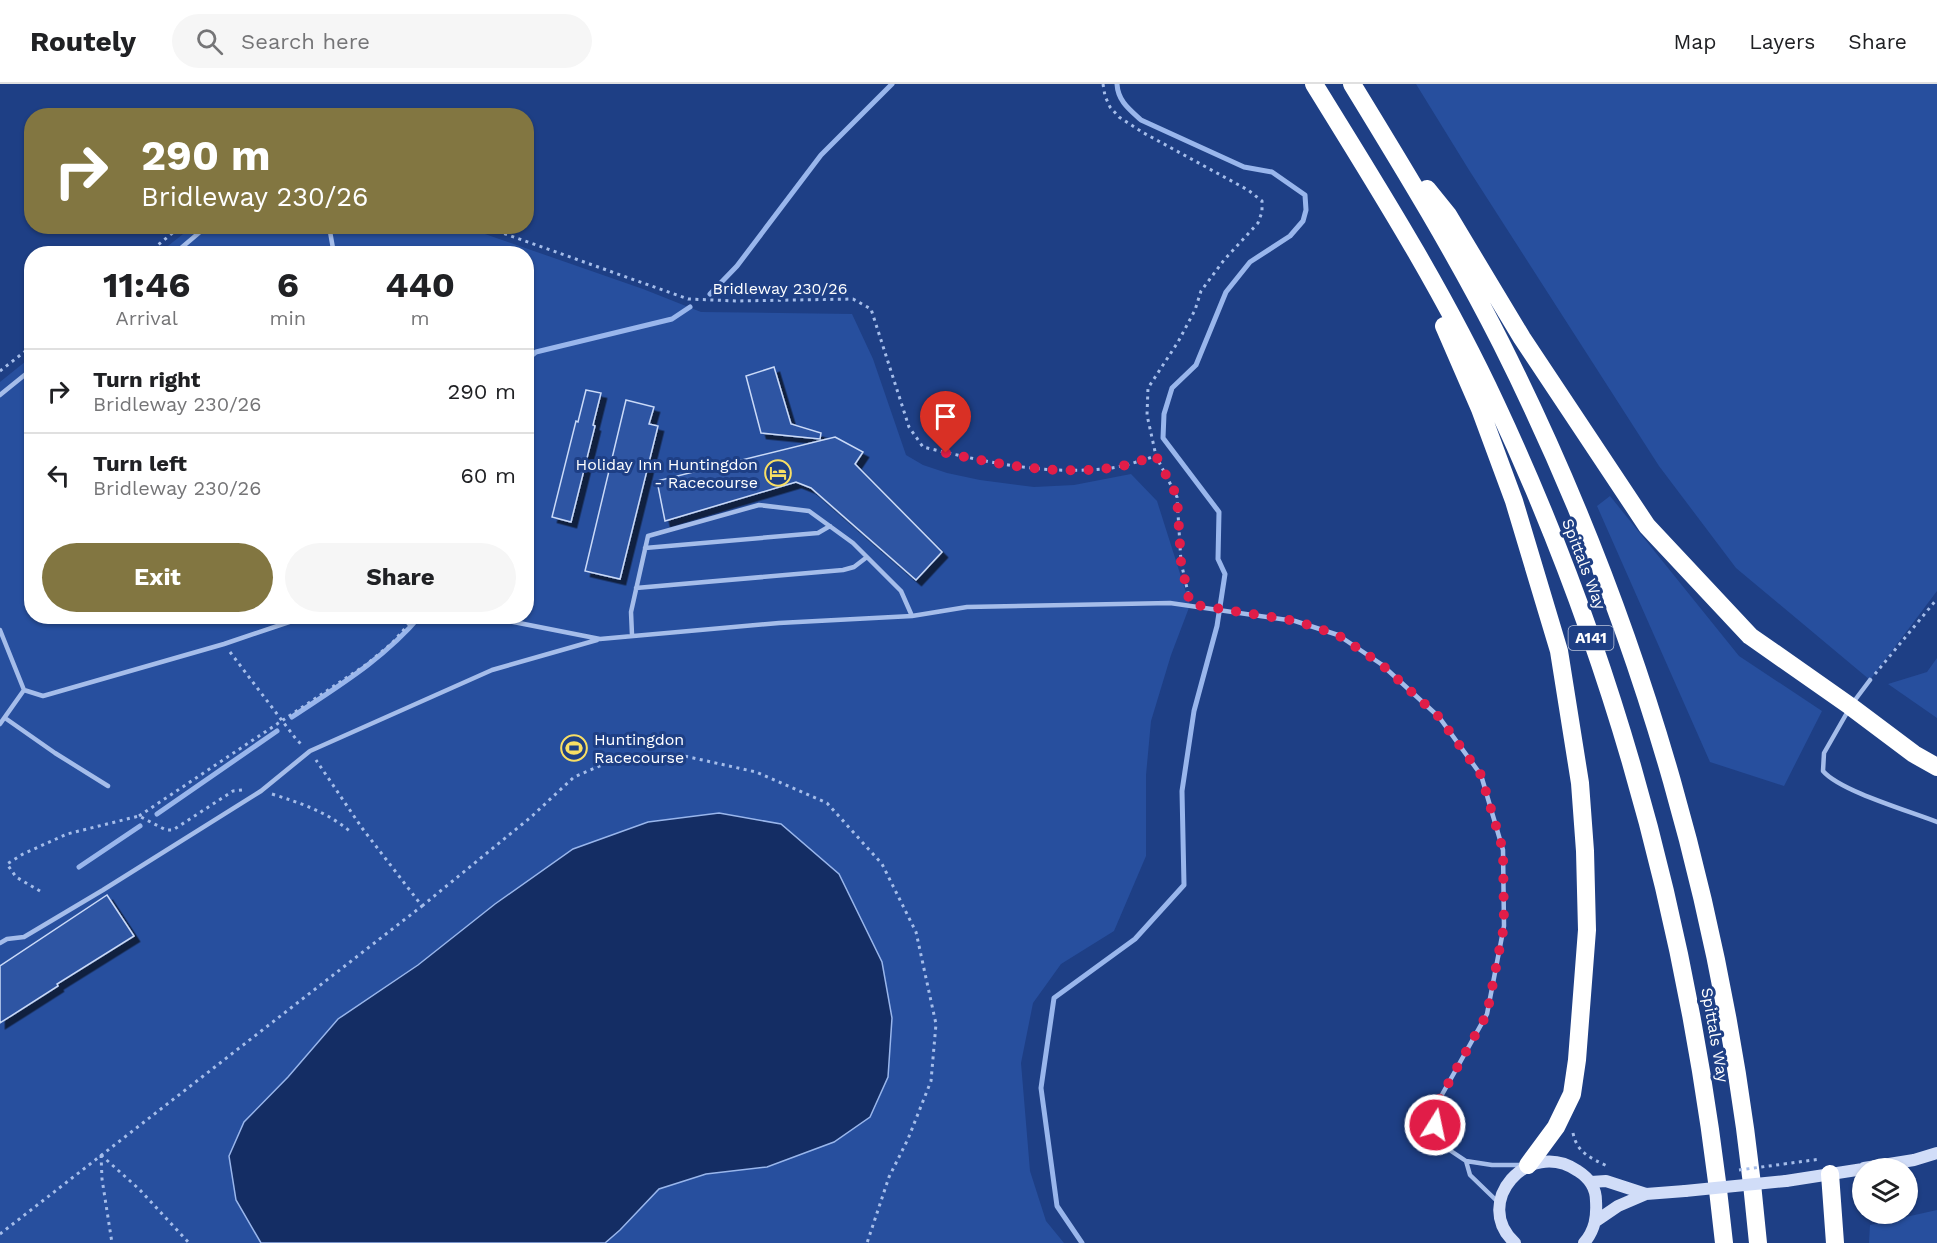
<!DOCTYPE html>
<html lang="en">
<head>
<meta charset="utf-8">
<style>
	:root { --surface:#fff; --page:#f6f6f6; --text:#202124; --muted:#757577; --line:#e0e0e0; --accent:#827641 }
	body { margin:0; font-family:"Work Sans",sans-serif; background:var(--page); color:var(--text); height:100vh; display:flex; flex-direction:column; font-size:22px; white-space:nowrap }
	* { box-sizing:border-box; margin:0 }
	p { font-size:20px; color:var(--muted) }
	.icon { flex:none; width:33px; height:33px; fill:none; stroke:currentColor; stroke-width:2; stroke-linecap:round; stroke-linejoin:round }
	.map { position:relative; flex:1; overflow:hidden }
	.side { position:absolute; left:24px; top:162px; width:510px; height:378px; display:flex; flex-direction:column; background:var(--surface); border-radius:24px; box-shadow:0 2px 4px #0004 }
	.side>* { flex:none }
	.guide { position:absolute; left:24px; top:24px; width:510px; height:126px; border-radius:24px; box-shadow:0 2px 4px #0004; background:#827641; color:#fff; overflow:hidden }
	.fabs { position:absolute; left:1852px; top:1074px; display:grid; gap:12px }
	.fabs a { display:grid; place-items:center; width:66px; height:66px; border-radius:50%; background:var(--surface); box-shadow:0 2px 4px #0004; font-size:30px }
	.pin { position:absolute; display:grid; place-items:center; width:51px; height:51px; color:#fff; margin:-62px -26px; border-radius:50% 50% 50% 0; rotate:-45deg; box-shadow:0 0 6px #0007 }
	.pin .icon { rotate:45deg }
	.me { position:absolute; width:66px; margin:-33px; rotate:10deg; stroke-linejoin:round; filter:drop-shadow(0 0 4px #0008) }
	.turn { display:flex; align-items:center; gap:21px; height:126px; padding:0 18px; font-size:27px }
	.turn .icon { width:78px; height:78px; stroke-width:2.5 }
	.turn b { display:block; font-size:42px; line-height:51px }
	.eta { display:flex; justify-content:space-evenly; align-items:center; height:102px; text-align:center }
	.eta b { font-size:36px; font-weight:700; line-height:42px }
	.action { display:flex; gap:12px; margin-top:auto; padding:12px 18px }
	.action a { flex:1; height:69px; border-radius:36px; background:var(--accent); color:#fff; font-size:24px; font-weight:700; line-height:69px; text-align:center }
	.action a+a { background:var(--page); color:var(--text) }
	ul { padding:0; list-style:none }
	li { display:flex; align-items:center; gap:18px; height:84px; padding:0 18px; border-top:2px solid var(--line) }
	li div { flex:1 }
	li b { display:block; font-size:22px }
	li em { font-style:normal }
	header { display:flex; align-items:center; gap:36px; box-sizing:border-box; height:84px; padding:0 30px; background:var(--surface); border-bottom:2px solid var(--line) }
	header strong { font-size:28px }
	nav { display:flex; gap:33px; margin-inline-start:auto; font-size:21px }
	.search { width:420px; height:54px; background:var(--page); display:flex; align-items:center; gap:15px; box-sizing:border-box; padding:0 21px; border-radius:33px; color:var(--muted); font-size:22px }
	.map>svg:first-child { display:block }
</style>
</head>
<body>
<header>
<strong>Routely</strong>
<div class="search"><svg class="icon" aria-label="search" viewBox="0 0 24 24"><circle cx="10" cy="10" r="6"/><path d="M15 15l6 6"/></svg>Search here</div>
<nav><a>Map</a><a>Layers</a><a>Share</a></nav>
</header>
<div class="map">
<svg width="1937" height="1159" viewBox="0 0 1937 1159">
	<defs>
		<filter id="shadow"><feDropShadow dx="5.5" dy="5.5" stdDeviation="0" flood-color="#0009"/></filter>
	</defs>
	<rect width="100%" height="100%" fill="#1e3f85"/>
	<path fill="#274f9e" d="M1416,0h521v507l-67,89 -134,-112 -77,-102 -190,-296z
		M192,143h273l178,62 58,23 151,2 21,45 33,96 17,10 24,8 33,7 54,7 40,-2 57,-11 26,27 33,104 -19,50 -20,66 -5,54v81l-32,75 -53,33 -28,39 -12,60 9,108 16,50 18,22h-1064v-861l31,-25 1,259h494v-362l-367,-1z
		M1610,412l129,160 83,55 -38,75 -74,-24 -113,-256z
		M1937,574v60l-49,-34 39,-12z
		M1937,1126v33h-68l1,-18z"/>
	<path fill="#142d64" stroke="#99b6ec" stroke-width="1.5" d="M719,729l62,11 58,50 43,88 10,56 -4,59 -18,40 -36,25 -67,25 -61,7 -47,15 -39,41 -15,13h-344l-25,-43 -7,-44 15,-34 44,-45 50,-58 80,-54 77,-61 78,-55 75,-27z"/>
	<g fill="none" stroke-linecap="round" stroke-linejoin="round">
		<path stroke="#99b6ec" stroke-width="5" d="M710,210l27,-28 84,-111 71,-71
			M526,276l10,-8 136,-33 18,-12
			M292,633c45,-30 92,-58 128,-101
			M157,730l120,-83
			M79,783l61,-41
			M1082,1159l-25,-37 -16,-118 13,-90 81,-59 49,-54 -2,-94 12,-80 23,-85 8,-52 -7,-15 1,-47 -56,-74 1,-24 8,-26 24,-23 30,-73 24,-30 40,-26 13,-15 3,-11 -1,-15 -33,-23 -28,-5 -103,-47c-12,-11 -23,-19 -24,-36"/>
	</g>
	<path fill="#2d54a3" stroke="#cadaf8" stroke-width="1.5" filter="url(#shadow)" d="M774,283l17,57 30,9 -1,6 -59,-6 -15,-57z
		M586,306l15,3 -8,32 2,1 -24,96 -19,-5 24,-96 2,1z
		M626,316l28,7 -5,17 9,2 -38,153 -35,-8z
		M835,353l28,15 -8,12 87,88 -26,28 -105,-92 -15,-6 -131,39 -8,-40z
		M107,811l27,41 -77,48 1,2 -58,37v-57z"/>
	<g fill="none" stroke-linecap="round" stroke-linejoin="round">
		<path stroke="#a5bdea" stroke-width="3" stroke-dasharray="3 4.5" stroke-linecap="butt" d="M1103,0l2,12 5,11 9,10 23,15 106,58 14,11v11l-4,11 -34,37 -23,31 -6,19 -17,32 -30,46 -1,27 9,41
			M483,142l205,73 48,2 117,-2 18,10 38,118 14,20c62,15 124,29 188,21 15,-2 31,-8 45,-12l21,41 4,65 8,35
			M147,170l34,-28
			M0,287l32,-25
			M230,568l66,87 5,5
			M1875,590l62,-75
			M272,710c31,10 53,17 79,38
			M139,732l228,-152 25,-21 24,-27
			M40,807l-24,-14 -9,-13 16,-10 44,-20 72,-18 27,14h7l60,-39 9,-1
			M422,822l109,-89 43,-40 49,-21 57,-1 76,17 71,31 55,61 34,68 20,92 -5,57 -23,58 -19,38 -22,66
			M1573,1049c4,20 18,25 34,33
			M101,1071l38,34 50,54
			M101,1071l1,24 10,64
			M1784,1080l37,-5
			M0,1150l422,-328 -60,-78 -46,-68"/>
		<path stroke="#a5bdea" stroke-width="4.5" d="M329,142l5,28
			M174,170l33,-28
			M0,311l32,-26
			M645,464l173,-15 12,-7
			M636,504l207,-18 11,-3 13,-10
			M483,532l117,23 179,-16 133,-7 55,-9 203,-4 125,18 43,14 43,29 58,53 42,58 22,75 1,76 -17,88 -53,95 2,32 30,20 4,14 29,28
			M0,546l24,60 19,6 181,-52 83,-28
			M632,551l-1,-23 17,-76 111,-31 50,6 44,32 48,48 11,25
			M1852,620l18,-24
			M1848,627l-24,42 -1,18c17,20 86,40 114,51
			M5,634l50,35 53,33
			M0,640l24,-34
			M0,859l7,-4 17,-2 79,-47 158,-99 49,-40 182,-81 105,-30
			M1466,1077l26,4h31"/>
		<path stroke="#d1ddf8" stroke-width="12" d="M1864,1084l50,-8 23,-7
			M1786,1097l77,-12
			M1591,1098l15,-1 40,13
			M1596,1137l22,-15 28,-12 39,-3
			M1515,1159c-44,-40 13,-106 63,-72 11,7 18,17 18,30 1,16 -1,29 -12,42"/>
		<path stroke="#fff" stroke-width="18" d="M1314,0c65,105 130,208 182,320 124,265 198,548 228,839
			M1352,0c52,85 104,170 149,259 141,281 229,587 257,900
			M1427,105l21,26 74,123 125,188 103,110 100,70 64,48 23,13
			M1444,242l36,83 34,92 45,150 21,132 5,68 2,79 -10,130 -5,34 -16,33 -28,38
			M1830,1090l5,69"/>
		<path stroke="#a5bdea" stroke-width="3" stroke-dasharray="3 4.5" stroke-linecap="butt" d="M1739,1086l45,-6"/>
		<path stroke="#d1ddf8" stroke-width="12" d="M1685,1107l101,-10"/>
	</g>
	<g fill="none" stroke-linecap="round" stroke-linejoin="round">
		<path stroke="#e11d48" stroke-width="10" stroke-dasharray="0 18" d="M946,369c57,12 107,22 165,15 15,-2 31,-8 45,-12l21,40 4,66 9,42 106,17 42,14 43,29 58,53 42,58 22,75 1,76 -17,88 -53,95 1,16"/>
	</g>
	<defs>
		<g id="hotel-ring" transform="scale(1.35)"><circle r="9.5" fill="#1e3f85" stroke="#f9df64" stroke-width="1.5"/><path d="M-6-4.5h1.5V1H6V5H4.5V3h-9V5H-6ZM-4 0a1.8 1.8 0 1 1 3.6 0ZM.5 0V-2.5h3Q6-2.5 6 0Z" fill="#f9df64"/></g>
		<g id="stadium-ring" transform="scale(1.35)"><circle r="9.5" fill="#1e3f85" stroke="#f9df64" stroke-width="1.5"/><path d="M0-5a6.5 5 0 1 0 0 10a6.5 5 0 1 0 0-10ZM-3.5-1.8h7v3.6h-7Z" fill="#f9df64"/></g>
	</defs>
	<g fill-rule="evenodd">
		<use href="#hotel-ring" x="778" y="389"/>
		<use href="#stadium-ring" x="574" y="664"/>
	</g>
	<g text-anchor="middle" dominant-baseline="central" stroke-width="6" stroke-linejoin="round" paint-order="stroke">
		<rect fill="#1e3f85" stroke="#bcc5da" stroke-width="1.5" x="1568.5" y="542" width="45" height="24" rx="4.5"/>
		<g font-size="15" font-weight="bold" fill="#fff">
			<text x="1591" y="554">A141</text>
		</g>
		<g font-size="16" fill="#fff" stroke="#1e3f85">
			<text x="780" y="204">Bridleway 230/26</text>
			<text transform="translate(1584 480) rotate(69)">Spittals Way</text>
			<text transform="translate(1715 951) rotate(80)">Spittals Way</text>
		</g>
		<g font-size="16" fill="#fff" stroke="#1e3f85" text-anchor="end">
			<text x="758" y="380">Holiday Inn Huntingdon<tspan x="758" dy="18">- Racecourse</tspan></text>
			<text x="594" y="655" text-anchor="start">Huntingdon<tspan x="594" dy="18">Racecourse</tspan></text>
		</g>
	</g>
</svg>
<div class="fabs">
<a><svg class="icon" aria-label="layers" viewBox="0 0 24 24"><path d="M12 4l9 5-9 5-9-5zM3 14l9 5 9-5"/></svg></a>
</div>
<div class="pin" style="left:946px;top:369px;background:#d93025"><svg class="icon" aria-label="arrive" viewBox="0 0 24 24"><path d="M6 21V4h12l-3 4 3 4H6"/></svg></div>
<svg class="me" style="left:1435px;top:1041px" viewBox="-20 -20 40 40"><circle r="17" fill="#e11d48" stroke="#fff" stroke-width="3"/><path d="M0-11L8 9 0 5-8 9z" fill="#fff"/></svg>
<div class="guide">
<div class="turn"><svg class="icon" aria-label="right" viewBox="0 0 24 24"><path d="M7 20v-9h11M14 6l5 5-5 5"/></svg><div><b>290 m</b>Bridleway 230/26</div></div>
</div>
<section class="side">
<div class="eta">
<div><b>11:46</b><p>Arrival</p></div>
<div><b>6</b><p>min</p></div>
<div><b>440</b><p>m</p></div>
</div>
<ul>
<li><svg class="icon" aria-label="right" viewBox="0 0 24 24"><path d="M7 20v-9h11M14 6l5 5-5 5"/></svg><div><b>Turn right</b><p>Bridleway 230/26</p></div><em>290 m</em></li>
<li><svg class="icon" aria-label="left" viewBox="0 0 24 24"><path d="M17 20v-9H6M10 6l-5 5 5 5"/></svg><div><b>Turn left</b><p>Bridleway 230/26</p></div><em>60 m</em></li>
</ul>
<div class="action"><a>Exit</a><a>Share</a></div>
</section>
</div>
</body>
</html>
